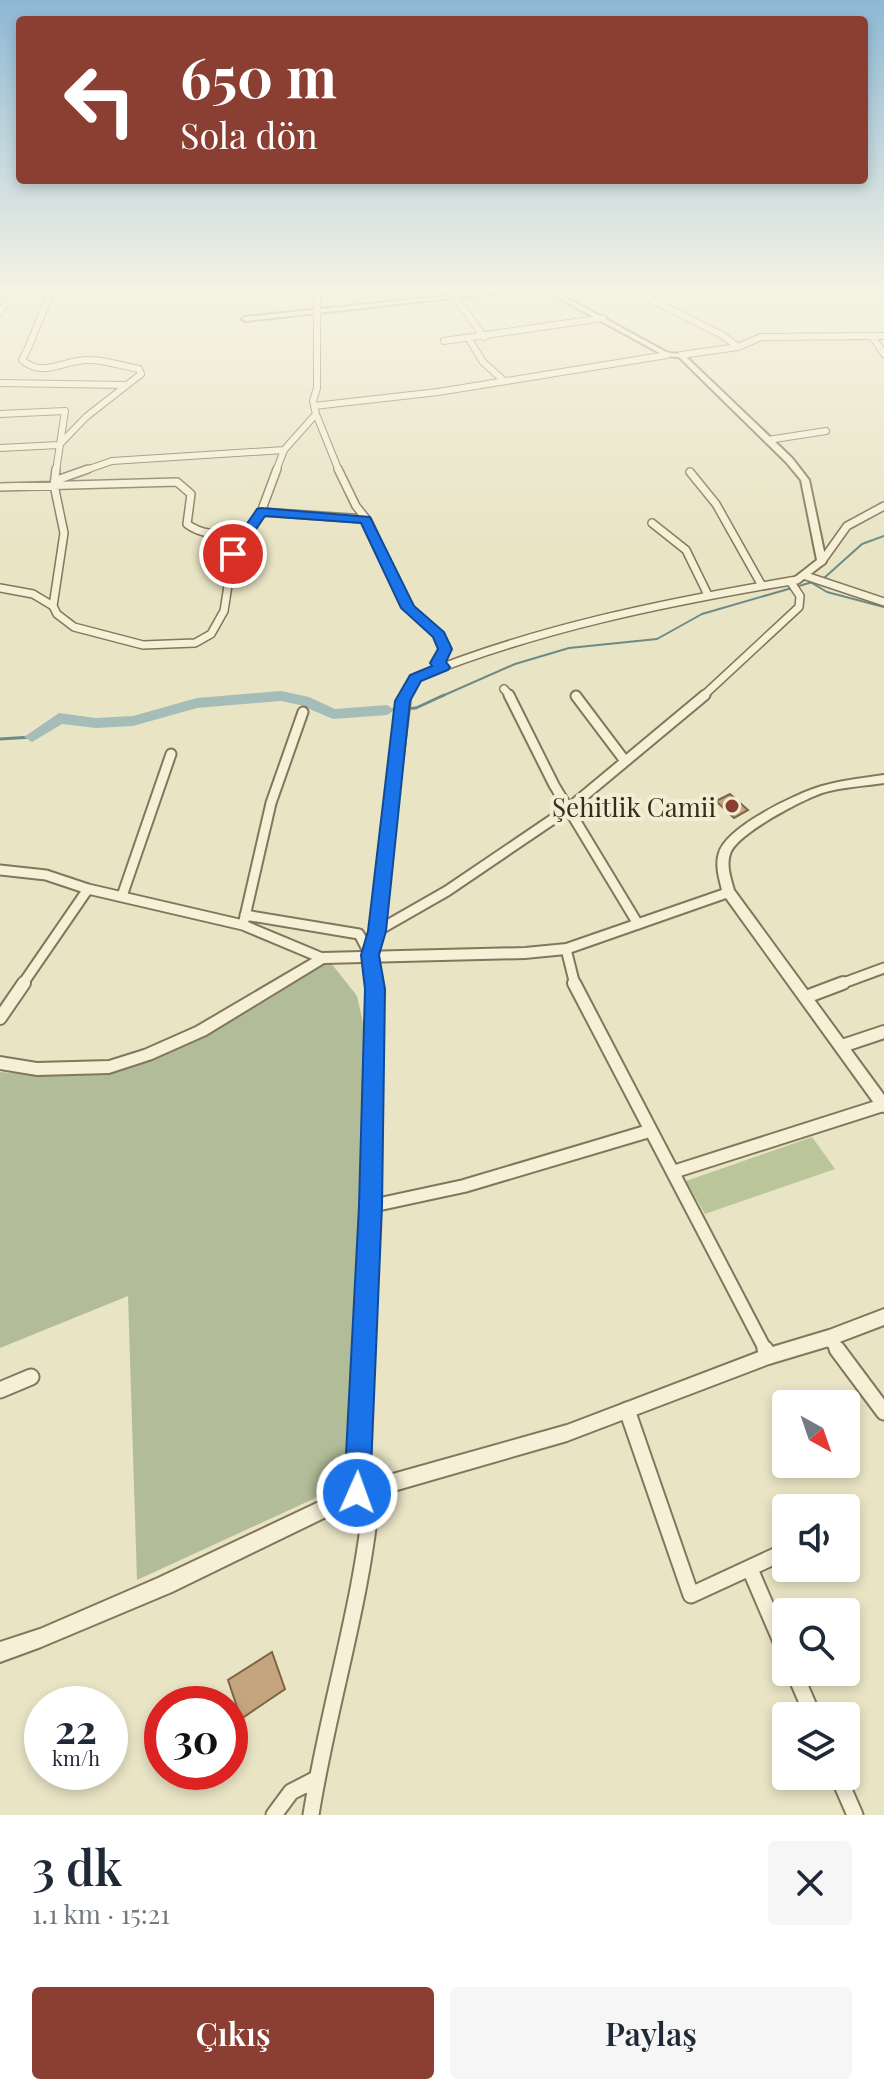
<!DOCTYPE html>
<html lang="tr">
<head>
<meta charset="utf-8">
<style>
	:root { --surface:#fff; --page:#f6f6f7; --text:#1f2937; --muted:#747a83; --accent:#8b3f32 }
	body { margin:0; font-family:"Playfair Display",serif; background:var(--page); color:var(--text); height:100vh; display:flex; flex-direction:column; font-size:30px; white-space:nowrap }
	* { box-sizing:border-box; margin:0 }
	p { font-size:26px; color:var(--muted) }
	.icon { flex:none; width:44px; height:44px; fill:none; stroke:currentColor; stroke-width:2; stroke-linecap:round; stroke-linejoin:round }
	.map { position:relative; height:1815px; overflow:hidden }
	.drawer { display:flex; flex-direction:column; background:var(--surface); flex:1 }
	.drawer>* { flex:none }
	.top-card { position:absolute; left:16px; top:16px; width:852px; height:168px; border-radius:8px; box-shadow:0 4px 12px #0003; background:#8b3f32; color:#fff; overflow:hidden }
	.needle { width:52px; rotate:140deg }
	.buttons { position:absolute; left:772px; top:1390px; display:grid; gap:16px }
	.buttons a { display:grid; place-items:center; width:88px; height:88px; border-radius:8px; background:var(--surface); box-shadow:0 4px 12px #0003; font-size:40px }
	.speed { position:absolute; left:24px; top:1686px; display:flex; gap:16px; font-size:40px; font-weight:700; text-align:center }
	.speed>* { display:grid; place-content:center; width:104px; height:104px; border-radius:50%; background:var(--surface); box-shadow:0 4px 12px #0003; line-height:1 }
	.speed small { font-size:20px; font-weight:400 }
	.speed .limit { border:12px solid #d22; background:#fff; color:#111 }
	.pin { position:absolute; display:grid; place-items:center; width:68px; height:68px; color:#fff; margin:-34px; border:4px solid #fff; border-radius:50%; box-shadow:0 2px 8px #0007 }
	.me { position:absolute; width:88px; margin:-44px; rotate:2deg; stroke-linejoin:round; filter:drop-shadow(0 0 6px #0008) }
	.turn { display:flex; align-items:center; gap:28px; height:168px; padding:0 32px; font-size:36px }
	.turn .icon { width:104px; height:104px; stroke-width:2.5 }
	.turn b { display:block; font-size:56px; line-height:68px }
	.round { display:grid; place-items:center; flex:none; width:84px; height:84px; border-radius:8px; background:var(--page) }
	.head { display:flex; align-items:center; justify-content:space-between; height:136px; padding:0 32px }
	h1 { font-size:48px; font-weight:600; line-height:60px }
	.button { display:flex; gap:16px; margin-top:auto; padding:16px 32px }
	.button a { flex:1; height:92px; border-radius:8px; background:var(--accent); color:#fff; font-size:32px; font-weight:600; line-height:92px; text-align:center }
	.button a+a { background:var(--page); color:var(--text) }
	.map>svg:first-child { display:block }
</style>
</head>
<body>
<div class="map">
<svg width="884" height="1815" viewBox="0 0 884 1815">
	<rect width="100%" height="100%" fill="#e9e4c4"/>
	<path fill="#bac699" d="M812,1137l23,32 -130,45 -19,-33z"/>
	<path fill="#b2bc98" d="M319,961l12,2 26,33 9,40 -18,447 -211,97 -9,-284 -128,52v-276l46,4 82,-8 64,-30z"/>
	<g fill="none" stroke-linecap="round" stroke-linejoin="round">
		<path stroke="#6d8a87" stroke-width="2" d="M823,579l39,-35 22,-8
			M812,583l15,9 57,15
			M440,697l75,-33 54,-16 88,-9 45,-25 114,-33"/>
		<path stroke="#6d8a87" stroke-width="3" d="M387,710l29,-2 28,-13
			M0,739l32,-2"/>
		<path fill="#a5bdb9" fill-rule="evenodd" d="M281,691l28,6 26,12 52,-4 8,5 -8,5 -54,4 -33,-14 -19,-4 -84,7 -64,18 -37,2 -34,-4 -30,18 -8,-5 35,-24 37,5 37,-2 64,-18z"/>
	</g>
	<path fill="#c4a57e" stroke="#7f6445" stroke-width="2" d="M730,794l18,16 -14,8 -18,-17z
		M272,1652l13,37 -44,30 -13,-39z"/>
	<g fill="none" stroke-linecap="round" stroke-linejoin="round">
		<g stroke="#82765c" stroke-width="8">
			<path id="minor-far4" d="M636,292l86,43 16,12
				M455,297l29,40
				M0,312l14,-20
				M872,336l12,18
				M469,339l14,23 21,19
				M444,341l159,-23
				M681,355l57,-8 23,-10 123,-1
				M0,383l125,2
				M314,406l124,-14 229,-37
				M0,414l65,-3 -9,60
				M316,414l23,57
				M768,440l58,-9
				M0,448l59,-3 27,-28 55,-43 -2,-5c-17,-3 -33,-9 -50,-9 -25,-1 -45,19 -67,0 13,-23 17,-46 31,-68
				M83,471l29,-10 172,-11
				M276,471l8,-21 32,-36 -3,-13 4,-13v-96"/>
		</g>
		<g stroke="#82765c" stroke-width="10">
			<path id="minor-far3" d="M56,469l-2,16 10,48 -11,73 4,8 17,13 69,18 52,-2 16,-9 13,-23 9,-57 28,-42 16,-43
				M338,469l18,37 12,15 40,87 31,27 6,14 -7,14 5,4
				M690,472l26,32 45,80
				M57,480l31,-11
				M0,487l177,-5 14,12 -4,30c17,13 38,10 59,10
				M261,512l105,7
				M652,523l34,27 21,43
				M822,561l25,-35 37,-20
				M806,576l78,26
				M0,588l33,6 20,12
				M504,689l7,8
				M405,697l10,-19c122,-50 252,-76 382,-98
				M702,697l97,-90 1,-11 -10,-15"/>
		</g>
		<g stroke="#82765c" stroke-width="13">
			<path id="minor-far2" d="M509,695l45,90 84,139
				M576,696l49,65
				M0,870l46,5 42,14 155,36 79,33
				M122,896l49,-142
				M245,915l114,19 11,21
				M243,925l28,-122 32,-91
				M377,931l70,-40 121,-82 137,-114
				M566,949l9,36
				M22,985l66,-96
				M374,985l-4,-30 7,-24 29,-236
				M838,985l46,-17"/>
		</g>
		<g stroke="#82765c" stroke-width="16">
			<path id="minor-far1" d="M574,983l192,368
				M806,997l37,-14
				M0,1018l24,-35
				M842,1046l42,-14
				M673,1172l210,-67
				M371,1206l93,-20 185,-55
				M829,1338l10,13
				M364,1351l7,-145 3,-223"/>
		</g>
		<g stroke="#82765c" stroke-width="19">
			<path id="minor" d="M765,1349l4,7
				M837,1349l47,63
				M0,1390l31,-13
				M627,1410l64,185 95,-44
				M357,1493l7,-144
				M750,1569l36,84
				M794,1672l19,44
				M838,1776l17,39
				M274,1815l17,-23 25,-13
				M311,1815c17,-109 52,-214 61,-324"/>
		</g>
		<g stroke="#82765c" stroke-width="4">
			<path id="tertiary" d="M484,292h23l-262,29 -3,-2 3,-2z
				M548,292h8l112,61 15,1 109,104 17,22 17,81 -1,2 -25,19h-6v-4l23,-18 -16,-80 -15,-18 -107,-105 -14,-1z
				M884,775v8c-20,3 -42,4 -62,10 -20,7 -86,41 -92,61 -4,12 1,25 4,36l150,205v17l-5,-2 -153,-212 -160,56 -41,4 -201,5 -118,72 -54,24 -43,14 -72,2 -37,-6v-12l37,6 72,-2 35,-11 52,-23 126,-74 203,-5 41,-4 156,-54c-3,-12 -7,-25 -3,-37 7,-26 78,-60 103,-67 20,-6 41,-8 62,-11z
				M884,1309v16l-55,21 -60,18 -202,77 -208,60 -187,91 -131,55 -41,15v-20l40,-13 118,-51 199,-94 210,-59 202,-77 60,-18z"/>
		</g>
		<use href="#minor-far4" stroke="#f5f0d6" stroke-width="6"/>
		<use href="#minor-far3" stroke="#f5f0d6" stroke-width="7"/>
		<use href="#minor-far2" stroke="#f5f0d6" stroke-width="9"/>
		<use href="#minor-far1" stroke="#f5f0d6" stroke-width="12"/>
		<use href="#minor" stroke="#f5f0d6" stroke-width="15"/>
		<use href="#tertiary" fill="#f5f0d6" fill-rule="evenodd"/>
	</g>
	<linearGradient id="sky" x2="0" y2="1"><stop stop-color="#8db8d5"/><stop offset="0.53" stop-color="#f5f3e4"/><stop offset="1" stop-color="#f5f3e4" stop-opacity="0"/></linearGradient>
	<rect width="884" height="546" fill="url(#sky)"/>
	<path fill="#1a73e8" stroke="#114b97" stroke-width="2" d="M261,508l109,9 44,89 30,26 8,17 -6,13 4,5 -2,3 -27,11 -11,20 -24,230 -7,24 6,34 -3,217 -12,287 -4,9 -9,4 -10,-4 -3,-9 15,-287 6,-217 -4,-34 7,-24 27,-230 15,-26 22,-9 -2,-3 8,-14 -5,-12 -32,-29 -40,-85 -96,-7 -28,41h-9l-2,-3 31,-45z"/>
	<circle fill="#8b3f32" stroke="#f2edd3" stroke-width="3" cx="732" cy="806" r="8"/>
	<g text-anchor="middle" dominant-baseline="central" stroke-width="8" stroke-linejoin="round" paint-order="stroke">
		<g font-size="26" fill="#342c1f" stroke="#f2edd3" text-anchor="end">
			<text x="716" y="806">Şehitlik Camii</text>
		</g>
	</g>
</svg>
<div class="buttons">
<a><svg class="needle" viewBox="-14 -14 28 28"><path d="M0-13l5 13h-10z" fill="#e53935"/><path d="M0 13l5-13h-10z" fill="#747a83"/></svg></a>
<a><svg class="icon" aria-label="sound" viewBox="0 0 24 24"><path d="M4 9h4l5-4v14l-5-4H4zM17 9q2 3 0 6"/></svg></a>
<a><svg class="icon" aria-label="search" viewBox="0 0 24 24"><circle cx="10" cy="10" r="6"/><path d="M15 15l6 6"/></svg></a>
<a><svg class="icon" aria-label="layers" viewBox="0 0 24 24"><path d="M12 4l9 5-9 5-9-5zM3 14l9 5 9-5"/></svg></a>
</div>
<div class="speed"><div>22<small>km/h</small></div><div class="limit">30</div></div>
<div class="pin" style="left:233px;top:554px;background:#d93025"><svg class="icon" aria-label="arrive" viewBox="0 0 24 24"><path d="M6 21V4h12l-3 4 3 4H6"/></svg></div>
<svg class="me" style="left:357px;top:1493px" viewBox="-20 -20 40 40"><circle r="17" fill="#1a73e8" stroke="#fff" stroke-width="3"/><path d="M0-11L8 9 0 5-8 9z" fill="#fff"/></svg>
<div class="top-card">
<div class="turn"><svg class="icon" aria-label="left" viewBox="0 0 24 24"><path d="M17 20v-9H6M10 6l-5 5 5 5"/></svg><div><b>650 m</b>Sola dön</div></div>
</div>
</div>
<section class="drawer">
<div class="head"><div><h1>3 dk</h1><p>1.1 km · 15:21</p></div><a class="round"><svg class="icon" aria-label="close" viewBox="0 0 24 24"><path d="M6 6l12 12M18 6L6 18"/></svg></a></div>
<div class="button"><a>Çıkış</a><a>Paylaş</a></div>
</section>
</body>
</html>
